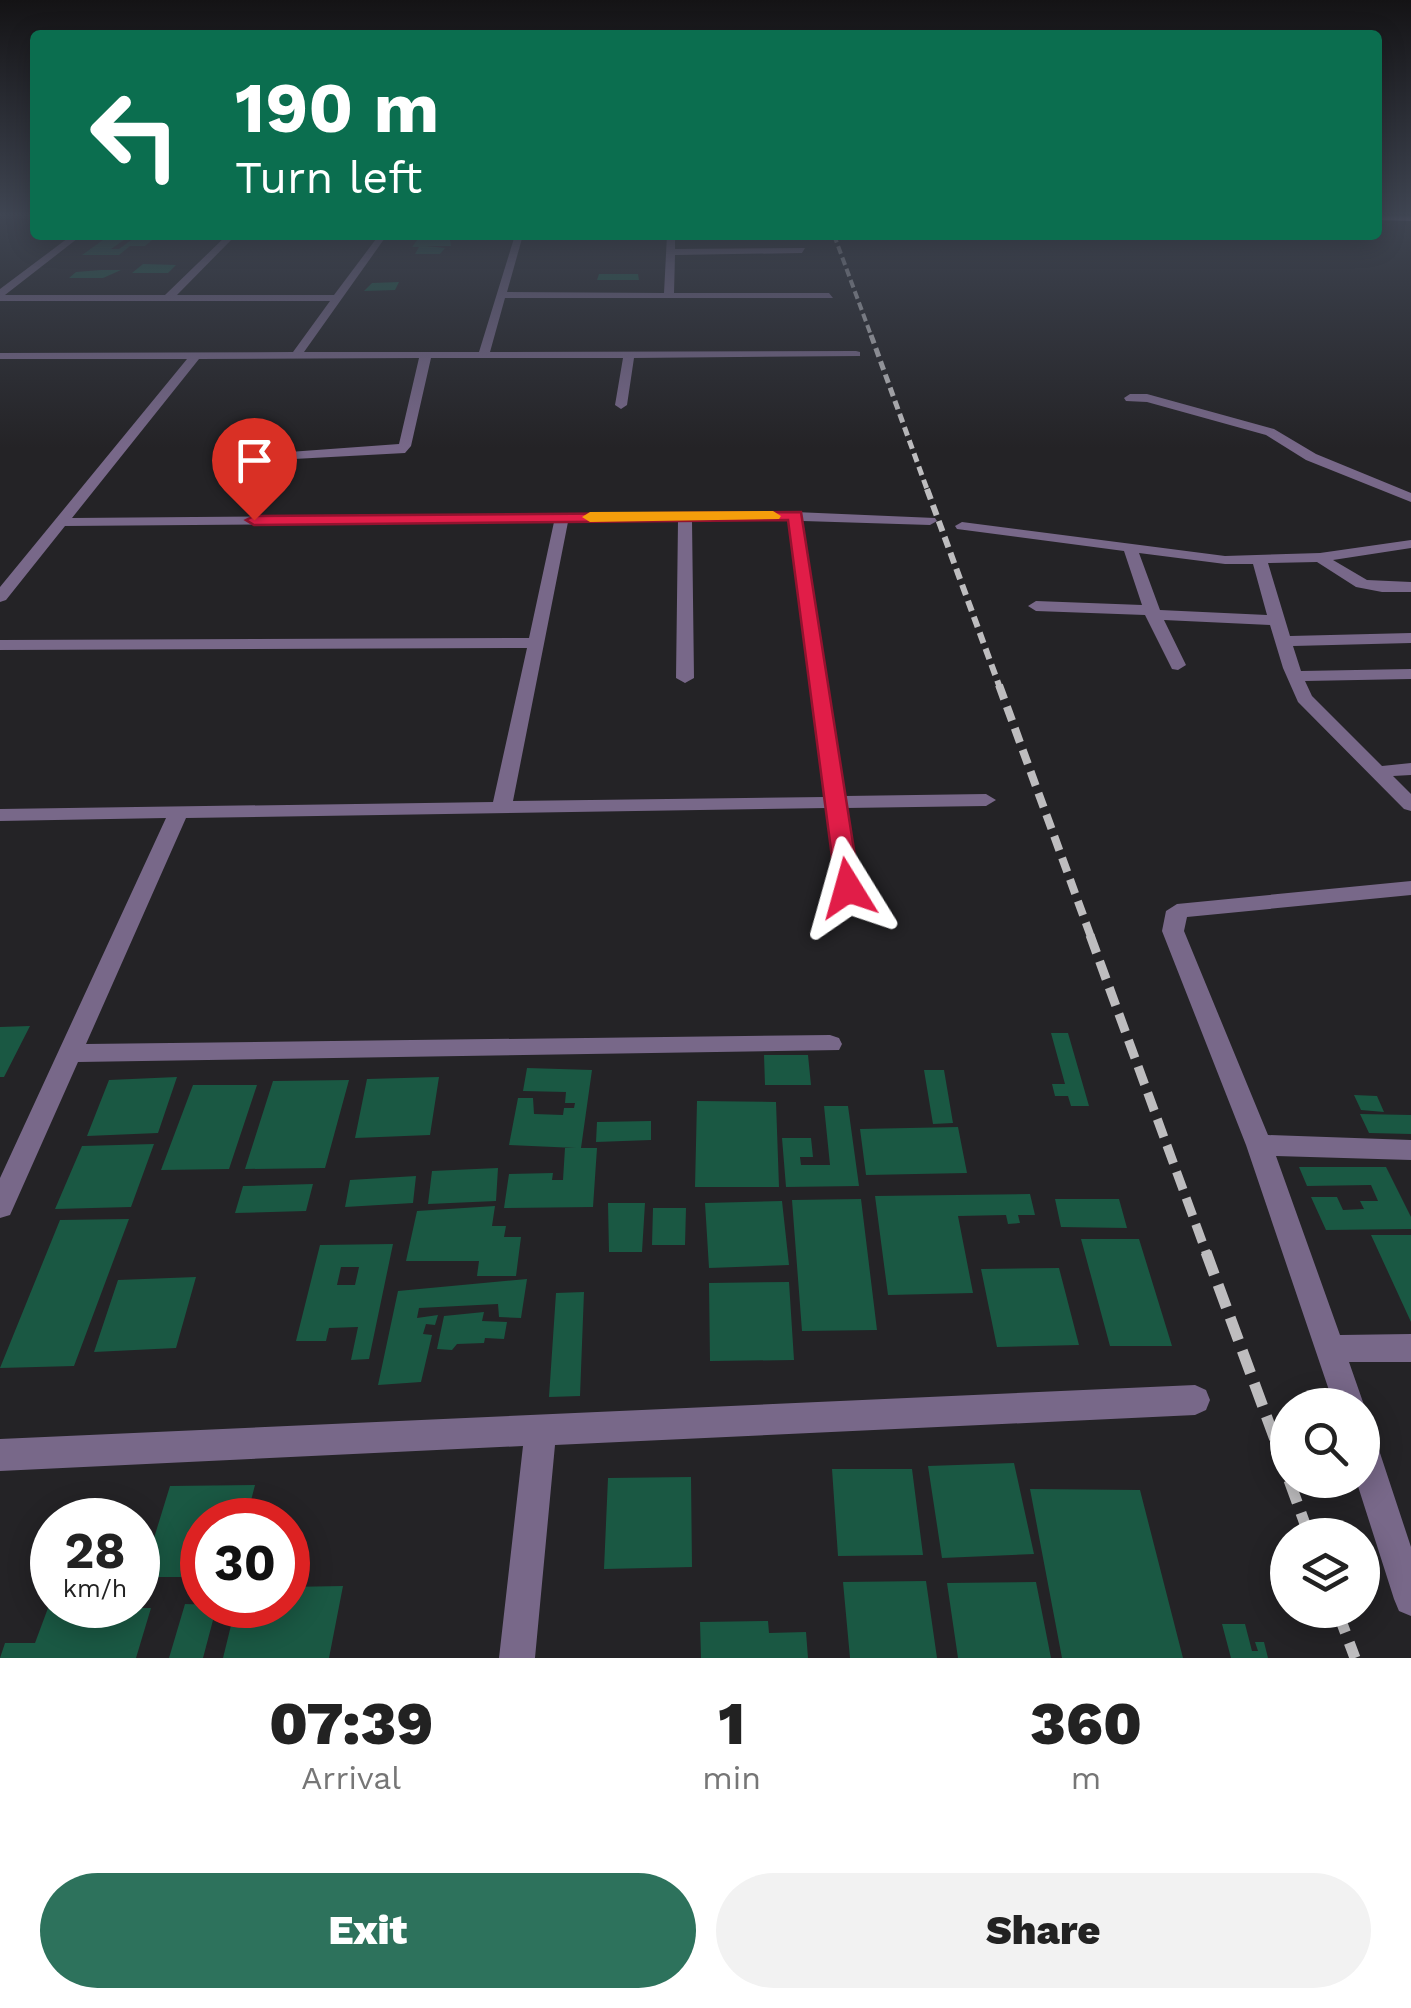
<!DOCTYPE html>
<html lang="en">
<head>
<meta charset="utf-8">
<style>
	:root { --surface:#fff; --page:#f2f2f2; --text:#222; --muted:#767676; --accent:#2d725c }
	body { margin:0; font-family:"Work Sans",sans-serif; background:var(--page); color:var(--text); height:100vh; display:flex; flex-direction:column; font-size:38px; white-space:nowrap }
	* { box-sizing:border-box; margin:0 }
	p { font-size:32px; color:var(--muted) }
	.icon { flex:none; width:55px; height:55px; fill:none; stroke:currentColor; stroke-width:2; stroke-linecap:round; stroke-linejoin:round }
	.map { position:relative; height:1658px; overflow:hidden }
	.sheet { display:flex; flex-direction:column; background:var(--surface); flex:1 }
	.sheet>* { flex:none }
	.top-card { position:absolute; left:30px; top:30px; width:1352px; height:210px; border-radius:10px; box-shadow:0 5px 25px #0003; background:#0b6e4f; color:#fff; overflow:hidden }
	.tools { position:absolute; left:1270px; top:1388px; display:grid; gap:20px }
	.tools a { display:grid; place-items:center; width:110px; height:110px; border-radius:50%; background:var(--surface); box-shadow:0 5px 25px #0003; font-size:50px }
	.speed { position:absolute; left:30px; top:1498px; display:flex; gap:20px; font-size:50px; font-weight:700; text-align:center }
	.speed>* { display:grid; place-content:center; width:130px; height:130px; border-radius:50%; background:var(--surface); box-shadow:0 5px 25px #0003; line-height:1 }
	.speed small { font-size:25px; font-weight:400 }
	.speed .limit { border:15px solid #d22; background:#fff; color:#111 }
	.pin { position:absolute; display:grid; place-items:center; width:85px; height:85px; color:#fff; margin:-102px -42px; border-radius:50% 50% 50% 0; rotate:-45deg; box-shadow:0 0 10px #0007 }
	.pin .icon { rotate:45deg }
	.me { position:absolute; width:110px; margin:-55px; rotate:352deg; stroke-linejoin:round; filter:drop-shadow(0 0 8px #0008) }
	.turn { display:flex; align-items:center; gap:35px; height:210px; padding:0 40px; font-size:45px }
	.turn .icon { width:130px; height:130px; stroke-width:2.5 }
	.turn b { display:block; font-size:70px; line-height:85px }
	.eta { display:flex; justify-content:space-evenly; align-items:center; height:170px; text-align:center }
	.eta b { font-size:60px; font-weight:800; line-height:70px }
	.button { display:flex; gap:20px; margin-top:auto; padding:20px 40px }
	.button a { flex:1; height:115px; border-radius:60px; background:var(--accent); color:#fff; font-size:40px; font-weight:800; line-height:115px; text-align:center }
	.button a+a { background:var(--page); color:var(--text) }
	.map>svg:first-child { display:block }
</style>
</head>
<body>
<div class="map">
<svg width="1411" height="1658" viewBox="0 0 1411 1658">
	<rect width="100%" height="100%" fill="#242326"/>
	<path fill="#1a5843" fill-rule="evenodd" d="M110,235h21l-20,14h8l19,-14h20l-13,11h-15l-11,9h-37z
		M418,239l32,1 1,6h-25l19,2 -5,6h-25l4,-7h-7z
		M143,264l33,1 -8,8h-36z
		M101,270h20l-18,8h-34l7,-6z
		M599,274h39l1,6h-42z
		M399,282l-4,8 -31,1 8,-8z
		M30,1026l-26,51h-4v-50z
		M1051,1033h17l21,73h-18l-3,-10h-13l-3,-12h13z
		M764,1055h44l3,30h-46z
		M527,1068l65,2 -11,78h16l-4,59 -89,1 5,-34 44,-1 -1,7h11l2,-32h11l-67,-3 9,-47h15l1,16 29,1 1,-7h10l1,-5h-10l1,-11 -43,-1z
		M924,1070h20l9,53 -20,1z
		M177,1077l-19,56 -71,3 22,-56z
		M439,1077l-9,58 -75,3 12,-59z
		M349,1080l-24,88 -80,1 28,-88z
		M193,1085h64l-28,84 -68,1z
		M1354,1095l23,1 7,16 -23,-2z
		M697,1101l79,1 3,85h-84z
		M824,1106h24l11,80 -73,1 -4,-49h29l2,19h-13l1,8h29z
		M1360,1114l51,1v19l-42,-1z
		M651,1121v19l-55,2 1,-20z
		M958,1127l9,46 -101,2 -6,-46z
		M154,1144l-23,63 -76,2 27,-63z
		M1299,1167h87l25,50v12l-85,1 -15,-33h26l6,13 21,-1 -4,-8h18l-7,-16 -64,1z
		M498,1168l-2,33 -68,3 4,-33z
		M416,1176l-3,27 -68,4 5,-27z
		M313,1184l-7,27 -71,2 8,-27z
		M1030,1194l5,21h-17l2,8 -12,1 -2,-9 -48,1 15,77 -85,2 -13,-99z
		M861,1199l16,131 -75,1 -10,-131z
		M1055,1199h64l8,29 -66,-1z
		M782,1201l7,64 -80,3 -4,-65z
		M608,1203h37l-3,49h-33z
		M495,1206l-3,20h14l-2,11h17l-5,39h-39l2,-15h-73l11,-50z
		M653,1208h33l-1,37h-33z
		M129,1219l-55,147 -74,2 60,-148z
		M1371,1235h40v87z
		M1081,1239h58l33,107h-62z
		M393,1244l-24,115 -18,1 7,-33 -29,1 -3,13h-30l24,-96zM341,1267h18l-4,18h-18z
		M1059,1268l20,77 -82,2 -16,-78z
		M196,1277l-20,71 -82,4 24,-72z
		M527,1279l-6,39 -22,-1 -1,-13 -79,4 -2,10 21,-3 -3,10 -9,-1 -3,10 9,1 -11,47 -43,3 20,-94z
		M789,1282l5,78 -84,1 -1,-78z
		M584,1292l-4,104 -31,1 7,-104z
		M484,1312l-2,9 25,1 -3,17 -19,-1 -1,5 -27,1 -5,6 -15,-1 7,-33z
		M1014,1463l20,91 -92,4 -14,-92z
		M832,1469h80l11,86 -85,1z
		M691,1477l1,90 -88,2 4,-91z
		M255,1485l-9,35h-44v57h-60l28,-91z
		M1030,1489l110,1 43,168h-121z
		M926,1581l11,77h-87l-7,-76z
		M1036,1582l15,76h-93l-11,-75z
		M343,1586l-14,72h-106l13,-53h52v-18z
		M185,1604l32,1 -14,53h-34z
		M48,1608h103l-15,50h-136l5,-15h30z
		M768,1621l1,12 37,-1 2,26h-107l-1,-36z
		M1222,1624h23l7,27h6l-3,-9h9l4,16h-37z"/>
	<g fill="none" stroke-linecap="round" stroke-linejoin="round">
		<path fill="#786889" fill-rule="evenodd" d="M72,235h10l-77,60h160l62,-60h9l-59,60h157l45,-60h8l-83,117h175l36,-117h8l-16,57 157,1 3,-58h8v14l130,-1 -3,5 -127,2 -1,38h155l4,5h-328l-15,54 366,-1 4,1v4l-226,2 -7,47 -6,4 -6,-4 8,-47h-192l-20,88 -6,7 -111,6 -6,-4 1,-3 110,-8 20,-86 -220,1 -127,159 723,-6 140,6 2,3 -7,4 -127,-4 42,275 141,-2 10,6 -10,6 -140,2 13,80 -11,7 -11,-7 -10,-80 -641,10 -100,226 744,-9 9,3 3,6 -3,6 -761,12 -68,153 -10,3v-40l166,-360 -166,3v-12l493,-7 34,-154 -527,2v-10l529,-2 25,-116 -489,4 -59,74 -6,2v-15l187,-228h-187v-6l293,-1 37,-51h-330v-12zM789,520l36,277 -312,4 55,-279 110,-1 -2,157 9,5 9,-5 -2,-157z
			M1130,394h17l127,35 42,25 95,39v9l-105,-42 -40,-25 -119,-33 -21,-1 -2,-3z
			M962,522l263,34 95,-3 91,-13v8l-78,12 34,20 44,2v10h-29l-26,-5 -39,-25 -49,1 22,73 121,-3v10l-118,3 8,25 110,-2v10l-106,2 7,15 70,70 29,-3v12l-18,1 18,18v17l-7,-2 -106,-107 -15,-34 -13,-43 -106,-5 22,45 -8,5 -6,-1 -27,-54 -109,-4 -8,-5 8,-5 106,4 -18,-54 -167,-22 -2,-3zM1139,553l86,11h28l14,51 -107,-5z
			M1411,881v14l-224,22 -3,14 84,204 143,5v20l-135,-4 64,179 71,-1v28h-62l15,43 -2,4v-4h-28l-88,-260 -84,-214 4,-20 11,-7z
			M1195,1385l11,5 4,10 -4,10 -11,5 -640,30 -20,213h-36l24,-212 -523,25v-32z
			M1362,1432l11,4 5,11 33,100v69l-12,-5 -5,-12 -38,-119h6z"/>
		<path fill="#ceadf1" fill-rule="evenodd" d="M1378,216h33v5l-33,-1z"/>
		<path stroke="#bebdbf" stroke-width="4" stroke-dasharray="8 4" stroke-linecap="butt" d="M834,235l38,103"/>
		<path stroke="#bebdbf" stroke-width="5" stroke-dasharray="9 5" stroke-linecap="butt" d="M871,335l57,157"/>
		<path stroke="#bebdbf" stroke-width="6" stroke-dasharray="11 6" stroke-linecap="butt" d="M927,489l73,199"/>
		<path stroke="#bebdbf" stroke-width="8" stroke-dasharray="15 8" stroke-linecap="butt" d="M999,685l92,252"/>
		<path stroke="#bebdbf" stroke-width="9" stroke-dasharray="19 9" stroke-linecap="butt" d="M1090,935l117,320"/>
		<path stroke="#bebdbf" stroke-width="11" stroke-dasharray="24 11" stroke-linecap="butt" d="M1206,1252l82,223
			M1289,1480l20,55
			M1337,1610l18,48"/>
	</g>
	<linearGradient id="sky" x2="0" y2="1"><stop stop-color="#141315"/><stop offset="0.48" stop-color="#3f4552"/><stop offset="1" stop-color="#3f4552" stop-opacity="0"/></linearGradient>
	<rect width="1411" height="448" fill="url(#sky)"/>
	<path fill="#e11d48" stroke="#92132f" stroke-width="2.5" d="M801,512l59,376 -12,8 -12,-8 -48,-368 -534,5 -8,-5 8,-4z"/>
	<path fill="#f59e0b" d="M773,511l8,5 -2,3 -189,3 -8,-5 8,-5z"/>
</svg>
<div class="tools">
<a><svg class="icon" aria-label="search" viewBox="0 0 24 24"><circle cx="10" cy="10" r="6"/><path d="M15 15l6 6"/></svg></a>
<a><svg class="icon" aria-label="layers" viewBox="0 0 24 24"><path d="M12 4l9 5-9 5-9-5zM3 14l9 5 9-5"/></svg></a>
</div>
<div class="speed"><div>28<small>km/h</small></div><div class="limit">30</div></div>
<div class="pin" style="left:254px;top:520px;background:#d93025"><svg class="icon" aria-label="arrive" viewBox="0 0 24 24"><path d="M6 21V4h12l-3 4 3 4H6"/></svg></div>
<svg class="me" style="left:848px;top:888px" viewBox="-20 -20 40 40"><path d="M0-17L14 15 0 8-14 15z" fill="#e11d48" stroke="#fff" stroke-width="4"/></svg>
<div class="top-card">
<div class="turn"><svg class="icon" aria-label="left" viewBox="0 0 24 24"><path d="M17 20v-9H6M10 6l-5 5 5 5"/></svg><div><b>190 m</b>Turn left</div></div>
</div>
</div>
<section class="sheet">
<div class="eta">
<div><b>07:39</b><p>Arrival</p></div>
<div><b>1</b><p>min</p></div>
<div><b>360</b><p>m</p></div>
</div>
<div class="button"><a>Exit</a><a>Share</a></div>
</section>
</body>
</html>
